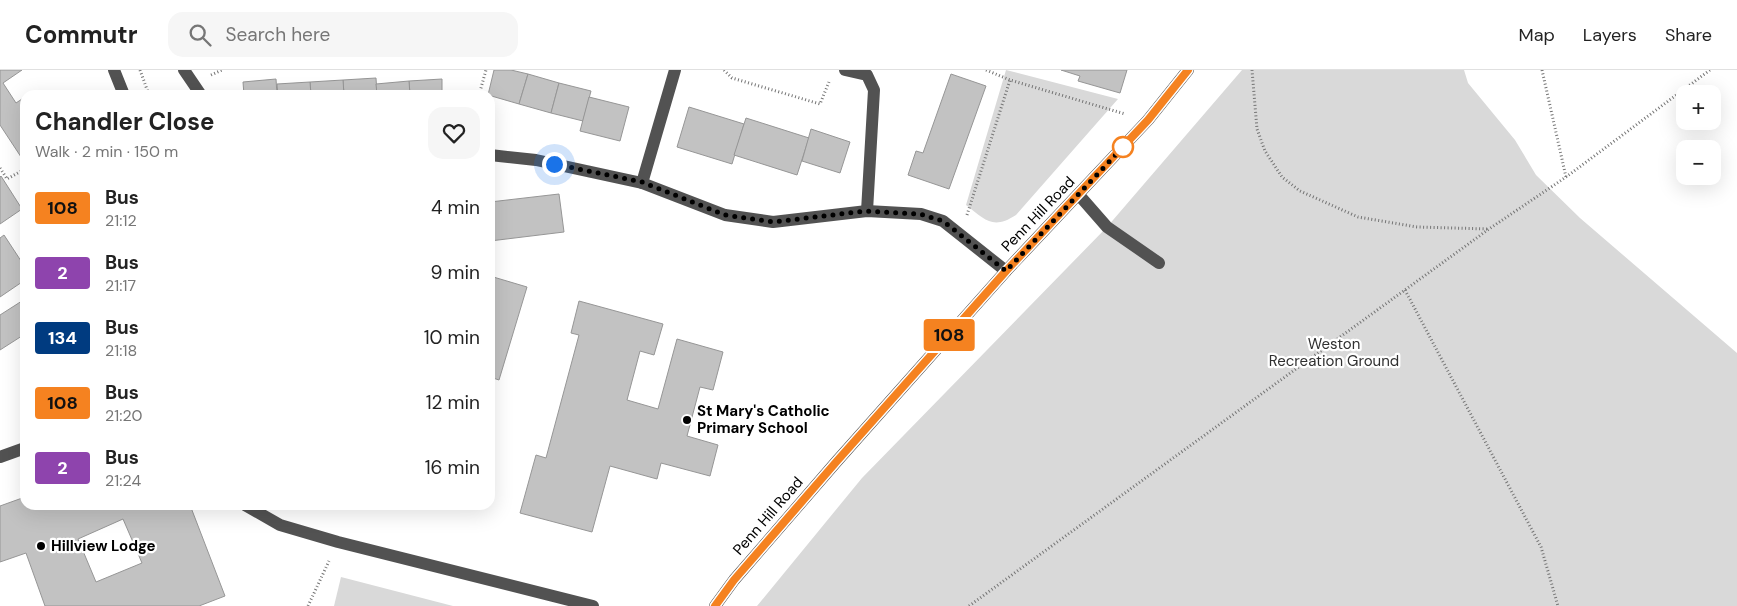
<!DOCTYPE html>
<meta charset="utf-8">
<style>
body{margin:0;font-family:"DM Sans",sans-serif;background:#f6f6f6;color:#222;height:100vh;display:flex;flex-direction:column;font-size:19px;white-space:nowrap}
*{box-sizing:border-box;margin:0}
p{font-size:16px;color:#767676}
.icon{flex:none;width:28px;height:28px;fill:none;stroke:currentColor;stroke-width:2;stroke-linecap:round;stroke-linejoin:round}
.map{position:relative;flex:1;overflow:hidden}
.panel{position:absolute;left:20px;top:20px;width:475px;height:420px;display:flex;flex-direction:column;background:#fff;border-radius:15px;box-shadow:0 5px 20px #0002}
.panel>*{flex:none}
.badge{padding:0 10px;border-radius:4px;font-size:18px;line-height:32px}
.fabs{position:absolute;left:1676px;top:15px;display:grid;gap:10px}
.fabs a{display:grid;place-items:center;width:45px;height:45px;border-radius:10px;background:#fff;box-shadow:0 5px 20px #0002;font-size:25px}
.you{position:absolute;width:25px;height:25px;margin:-12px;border:4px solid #fff;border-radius:50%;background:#1a73e8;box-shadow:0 0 0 8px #1a73e833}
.map>.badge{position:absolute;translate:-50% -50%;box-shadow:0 0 0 2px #fff}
.round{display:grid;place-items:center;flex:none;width:52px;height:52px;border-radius:15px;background:#f6f6f6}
.overview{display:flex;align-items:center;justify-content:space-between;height:85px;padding:0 15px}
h1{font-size:24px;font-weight:700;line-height:38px}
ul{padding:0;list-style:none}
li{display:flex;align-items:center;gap:15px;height:65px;padding:0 15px}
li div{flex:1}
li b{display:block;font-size:19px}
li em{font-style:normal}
li .badge{min-width:55px;font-weight:700;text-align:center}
header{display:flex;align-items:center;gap:30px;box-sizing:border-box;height:70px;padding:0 25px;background:#fff;border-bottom:1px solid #e0e0e0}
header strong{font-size:24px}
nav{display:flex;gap:28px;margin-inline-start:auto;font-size:18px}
.search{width:350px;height:45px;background:#f6f6f6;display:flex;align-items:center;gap:12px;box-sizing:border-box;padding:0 18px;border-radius:15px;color:#767676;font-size:19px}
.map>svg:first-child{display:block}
.green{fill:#d9d9d9}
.building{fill:#c2c2c2;stroke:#969696;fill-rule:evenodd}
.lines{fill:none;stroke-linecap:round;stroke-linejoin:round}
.path{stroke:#747474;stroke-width:3;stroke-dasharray:1 2.5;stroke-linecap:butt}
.minor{stroke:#525252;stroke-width:12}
.line-casing{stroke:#fff;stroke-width:11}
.line{stroke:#f58220;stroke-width:8}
.walk{stroke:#000;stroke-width:5;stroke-dasharray:0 9}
.stop-dot{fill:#fff;stroke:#f58220;stroke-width:2.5}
.poi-dot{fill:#000;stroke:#fff;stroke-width:2}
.labels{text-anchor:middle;stroke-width:4.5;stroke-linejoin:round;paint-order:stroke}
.street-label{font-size:15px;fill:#000;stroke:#fff}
.park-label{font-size:15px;fill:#303030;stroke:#fff}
.poi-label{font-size:15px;font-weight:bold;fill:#000;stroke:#fff;text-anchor:start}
</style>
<header>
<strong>Commutr</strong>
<div class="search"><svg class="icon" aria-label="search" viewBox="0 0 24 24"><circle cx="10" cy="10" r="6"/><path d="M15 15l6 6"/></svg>Search here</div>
<nav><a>Map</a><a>Layers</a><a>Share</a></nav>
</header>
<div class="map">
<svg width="1737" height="536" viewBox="0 0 1737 536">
<rect width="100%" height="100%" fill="#fff"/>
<g class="green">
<path d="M1006,0L1118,29L1016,145C993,160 985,150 966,135Z"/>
<polygon points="1242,0 1464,0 1468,13 1515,70 1536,105 1580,148 1737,283 1737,536 757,536 862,408 1107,157"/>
<polygon points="341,507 453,536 334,536"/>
</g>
<g class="building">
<polygon points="0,0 22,0 3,13 16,33 25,27 25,93 0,55"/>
<polygon points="494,0 511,0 528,4 519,34 488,25"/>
<polygon points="1061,0 1127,0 1120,23 1078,11 1080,6"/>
<polygon points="528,4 559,13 551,43 519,34"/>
<polygon points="951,4 986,16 949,119 908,105 916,81 923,83"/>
<polygon points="376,8 377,25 344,25 343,10"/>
<polygon points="276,9 277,25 244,25 243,12"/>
<polygon points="442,9 442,25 410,25 409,11"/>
<polygon points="343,10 344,25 311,25 310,12"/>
<polygon points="409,11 410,25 377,25 376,14"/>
<polygon points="310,12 311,25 278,25 277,14"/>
<polygon points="559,13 591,21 583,51 551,43"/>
<polygon points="589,27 629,37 620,71 580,61"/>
<polygon points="689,37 744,54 732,94 677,77"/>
<polygon points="746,48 809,68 797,105 734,85"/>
<polygon points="811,59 850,72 840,103 802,91"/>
<polygon points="1,106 22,139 0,154 0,107"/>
<polygon points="559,124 564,162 490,171 490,132"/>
<polygon points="4,165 25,197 25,210 0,227 0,168"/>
<polygon points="490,206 527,217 499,310 490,307"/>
<polygon points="25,229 25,264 0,280 0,245"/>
<polygon points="579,231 663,254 654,285 640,281 627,330 658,339 677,269 723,282 713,320 700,317 687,366 718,375 710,406 661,393 657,409 610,396 592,462 520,443 536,385 546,388 579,265 571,263"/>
<path d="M25,427V435H190L225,526L199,536H45L26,483L0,492V436ZM123,449L142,493L96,512L78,469Z"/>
</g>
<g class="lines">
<g class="path">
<polyline points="140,0 149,25"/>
<polyline points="724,0 732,8 820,34 829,12"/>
<polyline points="986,0 1010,10"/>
<polyline points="1252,0 1257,59 1265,81 1282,107 1300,121 1358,147 1417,157 1489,159"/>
<polyline points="1542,0 1566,107"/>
<polyline points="211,5 222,0"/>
<polyline points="479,25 486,0"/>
<polyline points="0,98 7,109 25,99"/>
<polyline points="967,145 1010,10 1125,44"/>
<polyline points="1405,220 1541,477 1558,536"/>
<polyline points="308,536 329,491"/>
<polyline points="969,536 1489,159 1566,107 1710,0"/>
</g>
<g class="minor">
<polyline points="114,0 124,25"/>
<polyline points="184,0 201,25"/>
<polyline points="845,0 867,5 874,20 867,141"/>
<polyline points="490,85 536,90 642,113 725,145 773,152 867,141 921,144 943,151 1006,201"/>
<polyline points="642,113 675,0"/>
<polyline points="1079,125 1107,157 1159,193"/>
<polyline points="0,387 25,378"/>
<polyline points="245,435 280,455 338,472 593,536"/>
<polyline points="715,536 734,510 837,391 1006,201 1148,50 1188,0"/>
</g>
</g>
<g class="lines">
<g class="line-casing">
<polyline id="line" points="715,536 734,510 837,391 1006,201 1148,50 1188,0"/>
</g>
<use href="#line" class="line"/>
<polyline class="walk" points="554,94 642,112 725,145 773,152 866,141 920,144 943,151 1006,201 1125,75 1123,77"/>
</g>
<circle class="stop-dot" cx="1123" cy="77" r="10"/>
<g class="poi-dot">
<circle cx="687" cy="350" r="5"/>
<circle cx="41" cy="476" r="5"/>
</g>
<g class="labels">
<g class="street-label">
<text transform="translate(1038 144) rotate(-46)" y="5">Penn Hill Road</text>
<text transform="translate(768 446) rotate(-49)" y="5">Penn Hill Road</text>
</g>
<g class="park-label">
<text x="1334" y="279">Weston<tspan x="1334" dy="17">Recreation Ground</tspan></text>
</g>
<g class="poi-label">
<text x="697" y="346">St Mary's Catholic<tspan x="697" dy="17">Primary School</tspan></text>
<text x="51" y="481">Hillview Lodge</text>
</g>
</g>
</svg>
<div class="fabs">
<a>+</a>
<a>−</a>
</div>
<div class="you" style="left:554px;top:94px"></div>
<b class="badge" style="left:949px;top:265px;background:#f58220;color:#111">108</b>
<section class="panel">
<div class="overview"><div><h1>Chandler Close</h1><p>Walk · 2 min · 150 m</p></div><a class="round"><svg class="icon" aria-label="heart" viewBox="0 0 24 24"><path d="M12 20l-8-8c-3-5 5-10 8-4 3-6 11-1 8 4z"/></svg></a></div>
<ul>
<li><span class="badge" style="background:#f58220;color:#111">108</span><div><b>Bus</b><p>21:12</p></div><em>4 min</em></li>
<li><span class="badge" style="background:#8e44ad;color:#fff">2</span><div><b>Bus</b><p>21:17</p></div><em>9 min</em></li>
<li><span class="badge" style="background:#003b80;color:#fff">134</span><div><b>Bus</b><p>21:18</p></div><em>10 min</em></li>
<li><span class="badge" style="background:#f58220;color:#111">108</span><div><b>Bus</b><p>21:20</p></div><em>12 min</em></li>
<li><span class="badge" style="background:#8e44ad;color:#fff">2</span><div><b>Bus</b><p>21:24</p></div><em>16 min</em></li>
</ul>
</section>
</div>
